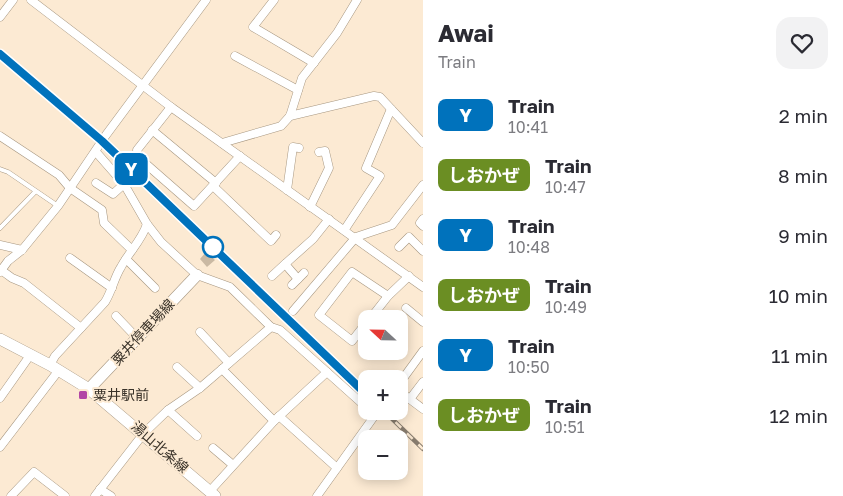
<!DOCTYPE html>
<meta charset="utf-8">
<style>
body{margin:0;font-family:"Golos Text","Noto Sans JP",sans-serif;background:#f2f2f3;color:#2b2b33;height:100vh;display:flex;flex-direction:column;font-size:19px;white-space:nowrap}
*{box-sizing:border-box;margin:0}
p{font-size:16px;color:#7c7c81}
.icon{flex:none;width:28px;height:28px;fill:none;stroke:currentColor;stroke-width:2;stroke-linecap:round;stroke-linejoin:round}
.map{position:relative;flex:1;overflow:hidden}
.drawer{display:flex;flex-direction:column;background:#fff;width:420px}
.drawer>*{flex:none}
.badge{padding:0 10px;border-radius:8px;font-size:18px;line-height:32px}
.needle{width:32px;rotate:292deg}
.controls{position:absolute;left:358px;top:310px;display:grid;gap:10px}
.controls a{display:grid;place-items:center;width:50px;height:50px;border-radius:10px;background:#fff;box-shadow:0 2px 12px #0003;font-size:25px}
.map>.badge{position:absolute;translate:-50% -50%;box-shadow:0 0 0 2px #fff}
.round{display:grid;place-items:center;flex:none;width:52px;height:52px;border-radius:15px;background:#f2f2f3}
.overview{display:flex;align-items:center;justify-content:space-between;height:85px;padding:0 15px}
h1{font-size:24px;font-weight:700;line-height:38px}
ul{padding:0;list-style:none}
li{display:flex;align-items:center;gap:15px;height:60px;padding:0 15px}
li div{flex:1}
li b{display:block;font-size:19px}
li em{font-style:normal}
li .badge{min-width:55px;font-weight:700;text-align:center}
main{display:flex;flex:1;min-height:0}
.map>svg:first-child{display:block}
.building{fill:#cab9a3}
.lines{fill:none;stroke-linecap:round;stroke-linejoin:round}
.service-casing{stroke:#a79781;stroke-width:5}
.minor-casing{stroke:#a79781;stroke-width:9}
.secondary-casing{stroke:#a79781;stroke-width:12}
.service{stroke:#fff;stroke-width:4}
.minor{stroke:#fff;stroke-width:8}
.secondary{stroke:#fff;stroke-width:11}
.rail-casing{stroke:#897d6f;stroke-width:4.5}
.rail{stroke:#fcead3;stroke-width:2.5;stroke-dasharray:8;stroke-linecap:butt}
.line-casing{stroke:#fff;stroke-width:11}
.line{stroke:#0072bc;stroke-width:8}
.stop-dot{fill:#fff;stroke:#0072bc;stroke-width:2.5}
.poi-dot{fill:#b246a5;stroke:#fcead3;stroke-width:2}
.labels{text-anchor:middle;stroke-width:4;stroke-linejoin:round;paint-order:stroke}
.street-label{font-size:14px;fill:#393229;stroke:#fcead3}
.poi-label{font-size:14px;fill:#393229;stroke:#fcead3;text-anchor:start}
</style>
<main>
<div class="map">
<svg width="423" height="496" viewBox="0 0 423 496">
<rect width="100%" height="100%" fill="#fcead3"/>
<polygon class="building" points="206,252 215,260 207,267 200,259"/>
<g class="lines">
<g class="service-casing">
<g id="service">
<polyline points="0,169 8,172 58,206"/>
<polyline points="0,228 35,192"/>
</g>
</g>
<g class="minor-casing">
<g id="minor">
<polyline points="31,0 171,107 423,287"/>
<polyline points="274,0 253,27 314,63"/>
<polyline points="0,17 13,0"/>
<polyline points="235,56 298,90"/>
<polyline points="171,107 137,150 138,157 194,206 240,156"/>
<polyline points="290,116 374,96 380,97 423,143"/>
<polyline points="152,130 216,183"/>
<polyline points="0,136 59,175 70,188 102,210 104,223 132,250"/>
<polyline points="222,143 281,126 290,116 302,78 337,33 357,0"/>
<polyline points="96,152 124,184 147,224 161,242 197,275 230,287 271,327 280,330 366,407"/>
<polyline points="96,183 113,194 124,184"/>
<polyline points="213,186 271,241 276,235"/>
<polyline points="287,190 293,147 299,148"/>
<polyline points="310,207 329,168 325,151 319,152"/>
<polyline points="423,219 420,223 423,226"/>
<polyline points="345,229 380,176 366,168 391,109"/>
<polyline points="0,245 22,250"/>
<polyline points="399,247 409,237 423,251"/>
<polyline points="70,258 112,288"/>
<polyline points="126,259 155,288"/>
<polyline points="1,270 12,278 24,283 81,328"/>
<polyline points="0,272 8,261 22,250 58,206 106,135 206,0"/>
<polyline points="272,276 285,264"/>
<polyline points="298,279 285,264 313,239 329,219"/>
<polyline points="292,285 304,273"/>
<polyline points="406,308 423,322"/>
<polyline points="293,311 356,237 392,225 423,185"/>
<polyline points="116,316 137,338"/>
<polyline points="370,319 388,296 409,276"/>
<polyline points="366,323 352,341 319,315 352,272 388,296"/>
<polyline points="200,332 229,363"/>
<path d="M50,365L55,356L105,302C112,291 114,278 121,267C129,252 142,240 147,224"/>
<polyline points="177,367 200,388"/>
<polyline points="222,369 274,421"/>
<polyline points="399,384 423,351"/>
<polyline points="399,391 423,409"/>
<polyline points="0,398 31,354"/>
<polyline points="410,399 423,382"/>
<polyline points="168,410 197,436"/>
<polyline points="279,416 337,468"/>
<polyline points="0,447 59,370"/>
<polyline points="213,448 233,465"/>
<polyline points="100,489 111,496"/>
<polyline points="210,491 274,421 327,372"/>
<polyline points="11,496 34,472 65,496"/>
<polyline points="95,496 144,433 168,410 200,388 271,327"/>
<polyline points="317,496 378,411"/>
</g>
</g>
<g class="secondary-casing">
<g id="secondary">
<polyline points="0,339 50,365 89,389 215,496"/>
<polyline points="89,389 197,275"/>
</g>
</g>
<use href="#service" class="service"/>
<use href="#minor" class="minor"/>
<use href="#secondary" class="secondary"/>
<g class="rail-casing">
<g id="rail">
<polyline points="0,54 102,141 366,394"/>
<polyline points="384,411 423,449"/>
</g>
</g>
<use href="#rail" class="rail"/>
</g>
<g class="lines">
<g class="line-casing">
<polyline id="line" points="0,54 102,141 366,394"/>
</g>
<use href="#line" class="line"/>
</g>
<circle class="stop-dot" cx="213" cy="247" r="10"/>
<rect class="poi-dot" x="78" y="390" width="10" height="10" rx="2.5"/>
<g class="labels">
<g class="street-label">
<text transform="translate(143 332) rotate(-47)" y="5">粟井停車場線</text>
<text transform="translate(160 447) rotate(41)" y="5">湯山北条線</text>
</g>
<g class="poi-label">
<text x="93" y="400">粟井駅前</text>
</g>
</g>
</svg>
<div class="controls">
<a><svg class="needle" viewBox="-14 -14 28 28"><path d="M0-13l5 13h-10z" fill="#e53935"/><path d="M0 13l5-13h-10z" fill="#7c7c81"/></svg></a>
<a>+</a>
<a>−</a>
</div>
<b class="badge" style="left:131px;top:169px;background:#0072bc;color:#fff">Y</b>
</div>
<section class="drawer">
<div class="overview"><div><h1>Awai</h1><p>Train</p></div><a class="round"><svg class="icon" aria-label="heart" viewBox="0 0 24 24"><path d="M12 20l-8-8c-3-5 5-10 8-4 3-6 11-1 8 4z"/></svg></a></div>
<ul>
<li><span class="badge" style="background:#0072bc;color:#fff">Y</span><div><b>Train</b><p>10:41</p></div><em>2 min</em></li>
<li><span class="badge" style="background:#6b8e23;color:#fff">しおかぜ</span><div><b>Train</b><p>10:47</p></div><em>8 min</em></li>
<li><span class="badge" style="background:#0072bc;color:#fff">Y</span><div><b>Train</b><p>10:48</p></div><em>9 min</em></li>
<li><span class="badge" style="background:#6b8e23;color:#fff">しおかぜ</span><div><b>Train</b><p>10:49</p></div><em>10 min</em></li>
<li><span class="badge" style="background:#0072bc;color:#fff">Y</span><div><b>Train</b><p>10:50</p></div><em>11 min</em></li>
<li><span class="badge" style="background:#6b8e23;color:#fff">しおかぜ</span><div><b>Train</b><p>10:51</p></div><em>12 min</em></li>
</ul>
</section>
</main>
